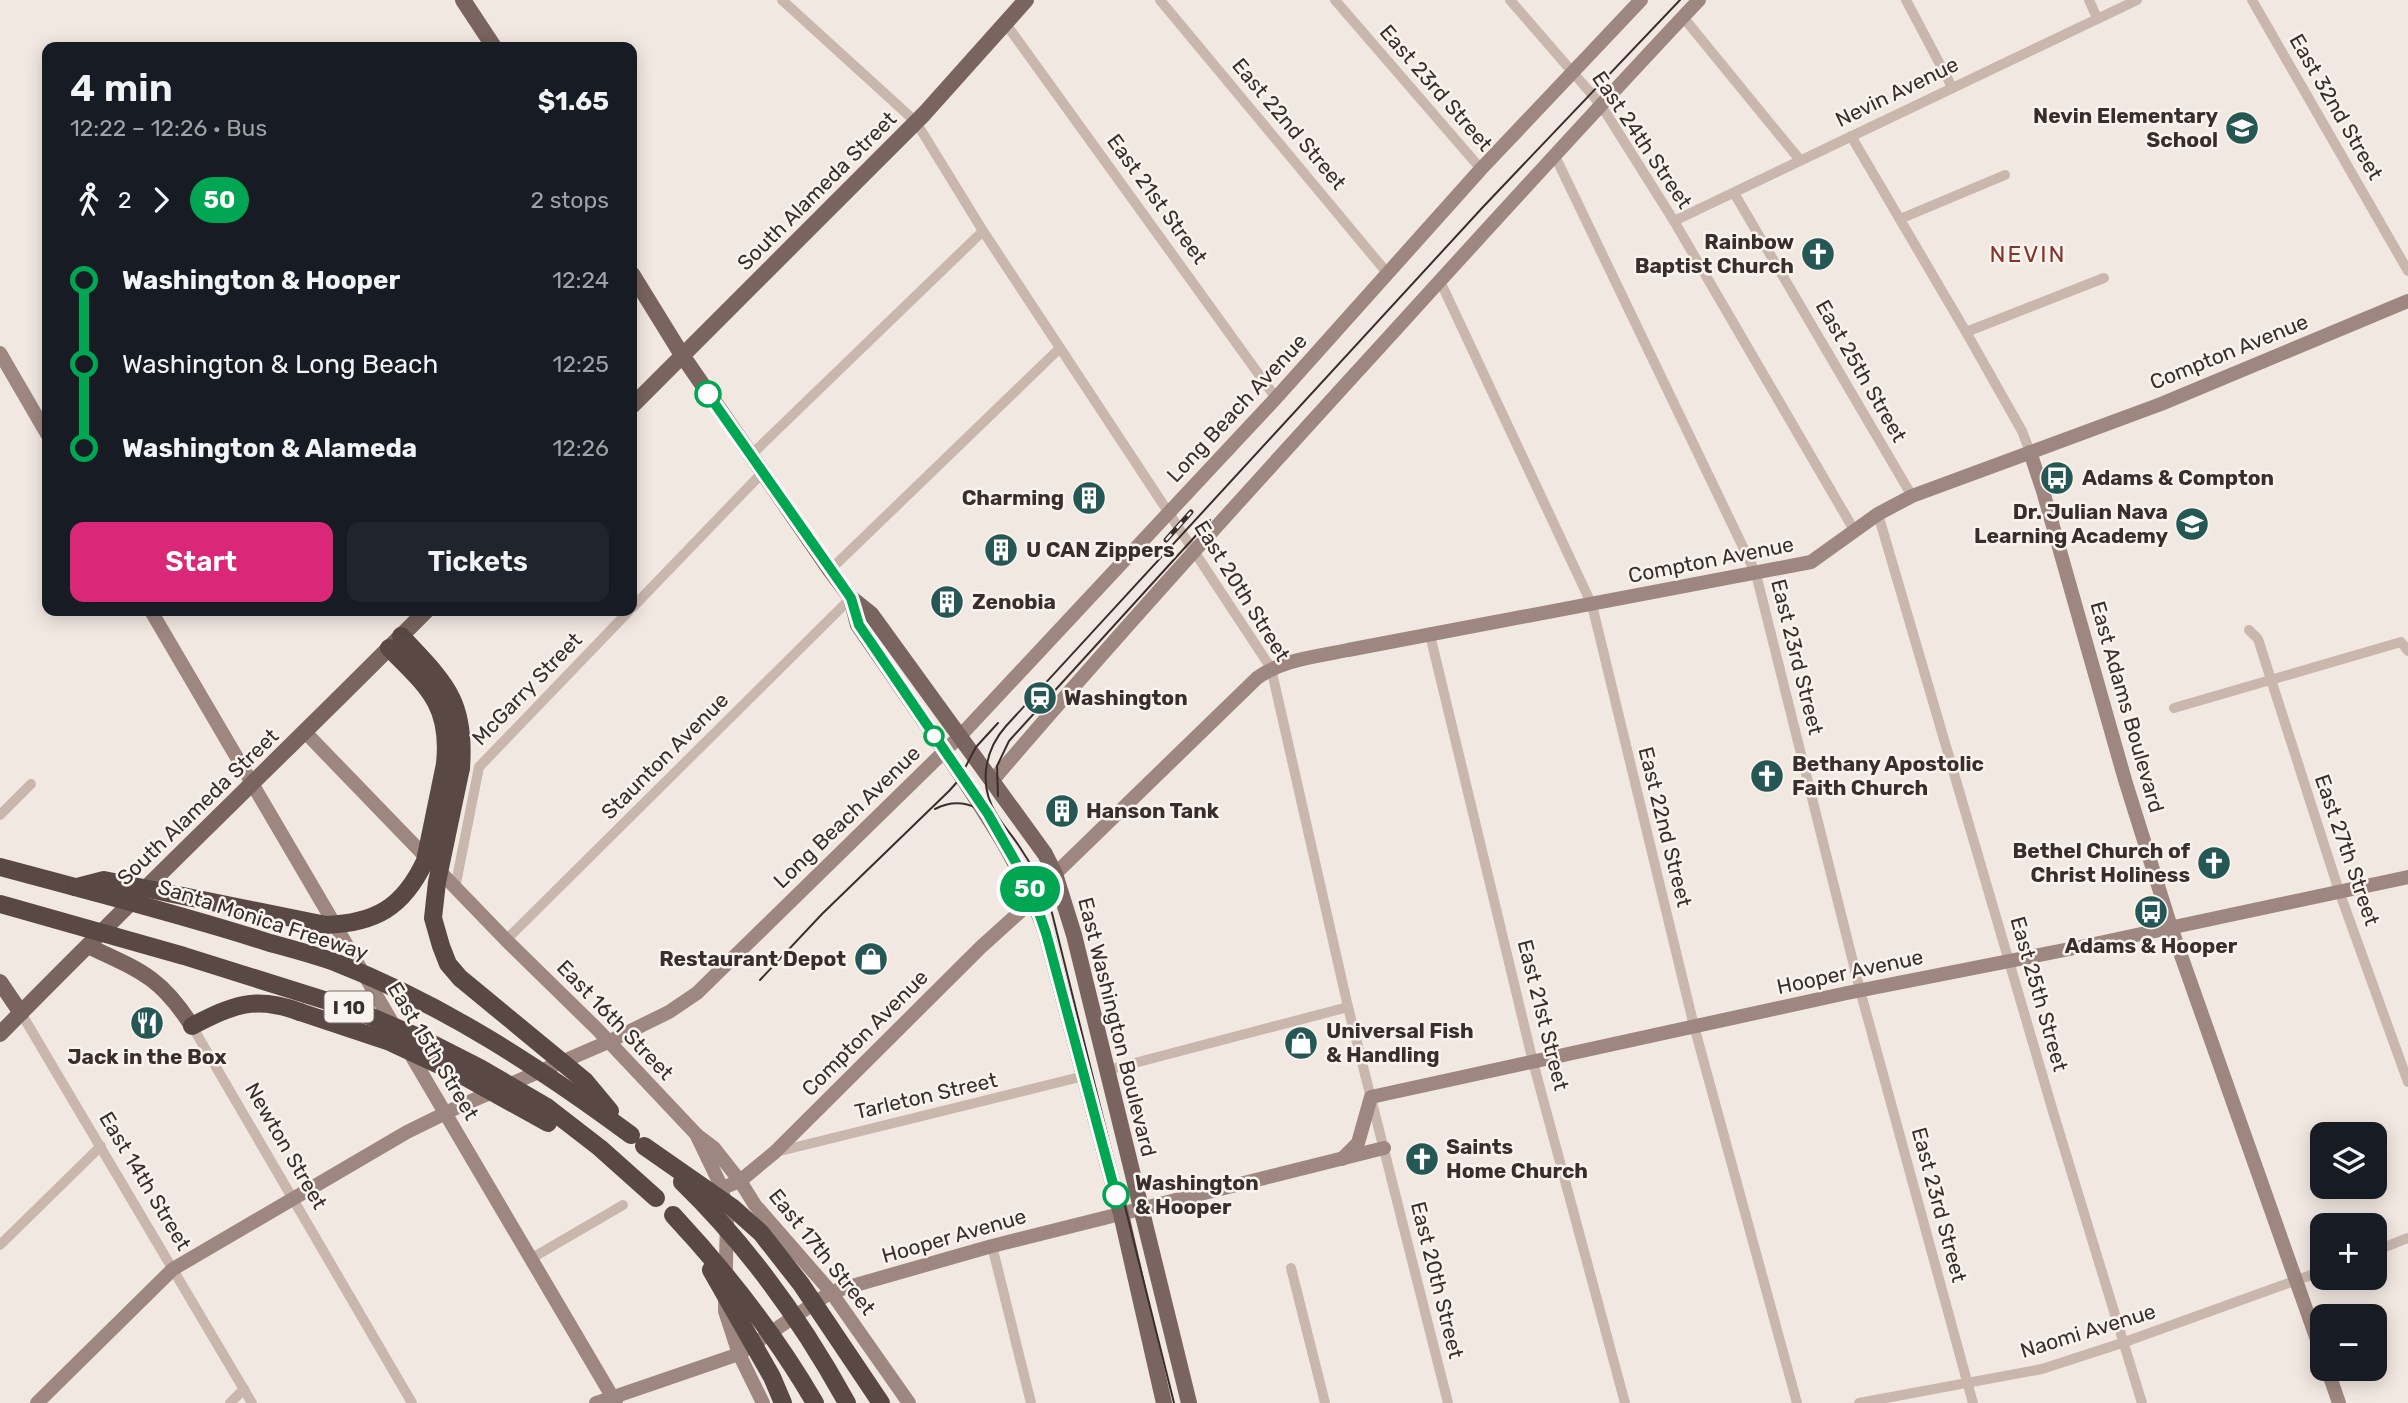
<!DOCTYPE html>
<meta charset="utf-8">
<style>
body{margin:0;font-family:Rubik,sans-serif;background:#20242c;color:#f1f3f6;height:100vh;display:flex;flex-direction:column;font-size:26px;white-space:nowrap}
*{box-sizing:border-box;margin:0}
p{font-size:23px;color:#9ea1a6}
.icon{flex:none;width:38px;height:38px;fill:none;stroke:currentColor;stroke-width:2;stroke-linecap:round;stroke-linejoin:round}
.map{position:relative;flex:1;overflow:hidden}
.details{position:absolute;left:42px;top:42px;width:595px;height:574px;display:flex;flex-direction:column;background:#171b24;border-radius:14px;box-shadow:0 4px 18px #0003}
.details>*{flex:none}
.badge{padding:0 14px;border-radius:23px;font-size:24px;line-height:46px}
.fabs{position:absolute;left:2310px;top:1122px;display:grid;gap:14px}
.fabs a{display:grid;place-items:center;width:77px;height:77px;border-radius:14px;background:#171b24;box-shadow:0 4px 18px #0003;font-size:35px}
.map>.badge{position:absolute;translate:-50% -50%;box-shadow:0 0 0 4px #fff}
.legs{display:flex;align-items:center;gap:10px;height:77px;padding:0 28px;font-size:23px}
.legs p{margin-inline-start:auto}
.head{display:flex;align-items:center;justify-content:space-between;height:119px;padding:0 28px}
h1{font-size:38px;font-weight:600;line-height:52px}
.cta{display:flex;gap:14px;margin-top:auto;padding:14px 28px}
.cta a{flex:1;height:80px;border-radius:14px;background:#db2777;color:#fff;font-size:28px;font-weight:600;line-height:80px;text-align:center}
.cta a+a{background:#20242c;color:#f1f3f6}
ul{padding:0 28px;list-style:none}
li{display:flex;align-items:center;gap:24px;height:84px;font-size:26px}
li i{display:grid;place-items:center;width:10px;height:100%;margin:0 9px;background:currentColor}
li i::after{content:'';width:18px;height:18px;margin:-9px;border:5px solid;border-radius:50%;background:#171b24}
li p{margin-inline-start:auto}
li:first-child i{background:linear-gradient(#0000 50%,currentColor 0)}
li:last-child i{background:linear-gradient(currentColor 50%,#0000 0)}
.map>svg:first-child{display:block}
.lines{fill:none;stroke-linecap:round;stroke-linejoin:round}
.street{stroke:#c9b7ae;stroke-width:10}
.secondary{stroke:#9d8780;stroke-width:14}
.primary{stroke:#79645f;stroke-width:16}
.highway{stroke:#594844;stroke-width:18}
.tram{stroke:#392e2c;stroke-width:2}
.rail-casing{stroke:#392e2c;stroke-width:5}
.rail{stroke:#f9f3ee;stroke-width:2.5;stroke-dasharray:8;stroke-linecap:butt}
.highway-bridge{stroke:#594844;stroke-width:18}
.line-1-casing{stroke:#fff;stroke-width:16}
.line-1{stroke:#00a651;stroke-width:10}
.stop-1-dot{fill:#fff;stroke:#00a651;stroke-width:3.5}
.labels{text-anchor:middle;stroke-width:5;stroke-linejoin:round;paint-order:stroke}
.shield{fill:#f9f3ee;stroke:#736966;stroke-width:2}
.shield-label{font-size:19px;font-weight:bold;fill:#392e2c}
.street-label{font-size:21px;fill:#392e2c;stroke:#f9f3ee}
.poi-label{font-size:21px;font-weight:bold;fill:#392e2c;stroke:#f9f3ee;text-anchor:start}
.stop-label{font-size:21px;font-weight:bold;fill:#392e2c;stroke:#f9f3ee;text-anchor:start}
.neighbourhood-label{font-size:23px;letter-spacing:2px;fill:#81362c;stroke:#f9f3ee}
</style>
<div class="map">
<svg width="2408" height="1403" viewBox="0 0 2408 1403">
<rect width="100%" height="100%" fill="#f2e8e2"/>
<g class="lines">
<g class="street">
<polyline points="782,0 916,122 983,231 1271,668 1348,1007 1448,1403"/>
<polyline points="1160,0 1388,274"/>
<polyline points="1335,0 1481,169"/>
<polyline points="1510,0 1595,98 1608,116 1674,221 1854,530"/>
<polyline points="1906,0 1952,87"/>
<polyline points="2089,0 2097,18"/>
<polyline points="2252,0 2408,271"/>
<polyline points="1683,17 1800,160"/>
<polyline points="1006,24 1276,398"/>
<polyline points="1851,136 1966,332 2022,431 2030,452"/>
<polyline points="1554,154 1756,574 1860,990 1973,1403"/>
<polyline points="1734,193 1912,496"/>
<polyline points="1900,219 2005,175"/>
<polyline points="1674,221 2137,0"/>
<polyline points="1440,281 1592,605 1694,1026 1797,1403"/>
<polyline points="1966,332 2104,278"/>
<polyline points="750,456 983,231"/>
<polyline points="1878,514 2054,1115 2142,1403"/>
<polyline points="830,570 1060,348"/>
<polyline points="632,608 762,473"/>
<polyline points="2249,630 2258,639 2339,891 2408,1082"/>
<polyline points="1430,635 1533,1062 1625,1403"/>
<polyline points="2174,708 2401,642 2408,651"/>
<polyline points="0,815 31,784"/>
<polyline points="455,888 479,767 629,611"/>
<polyline points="506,940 851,598"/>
<polyline points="21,1013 252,1403"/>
<polyline points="192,1026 412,1403"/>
<polyline points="1108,1070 1348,1007"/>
<polyline points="776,1152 1084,1076"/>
<polyline points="0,1245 101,1146"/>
<polyline points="992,1246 1031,1403"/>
<polyline points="2375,1251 2408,1238"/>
<polyline points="532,1258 623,1205"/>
<polyline points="1291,1268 1325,1403"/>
<polyline points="230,1403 244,1389"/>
<polyline points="1859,1403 2042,1369 2122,1343 2322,1271"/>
</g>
<g class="secondary">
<polyline points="0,353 47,434"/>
<polyline points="2030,452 2043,491 2125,780 2171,927 2322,1354"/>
<polyline points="151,611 396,1029"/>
<polyline points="305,732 506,940 597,1029 696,1134 722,1188 727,1216 725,1311 739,1354 763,1403"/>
<path d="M993,780C1111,642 1233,508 1355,374C1469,249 1583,123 1699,0"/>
<path d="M1055,874L1257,678C1283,659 1316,657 1348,650L1811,562L1878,514L1912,496L2161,404L2408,301"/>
<polyline points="408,1050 616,1403"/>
<polyline points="697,1135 714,1148 740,1181 755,1205 831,1292 909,1403"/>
<polyline points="1342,1159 1358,1143 1371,1097 1847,993 2085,946 2408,877"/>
<polyline points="722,1188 740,1181 775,1152 981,947 1022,910 1035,902"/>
<polyline points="2327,1368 2339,1403"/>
<polyline points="37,1403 173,1269 407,1132 462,1105 608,1042 669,1012 697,993 961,735 1276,398 1481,169 1641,0"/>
<polyline points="596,1403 739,1354 831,1292 992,1246 1384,1148"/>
</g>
<g class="primary">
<polyline points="463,0 494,47"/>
<polyline points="632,274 682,355 830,570 851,598 871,614 1045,854 1055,874 1074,935 1189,1403"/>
<polyline points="632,406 924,114 1026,0"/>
<path d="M851,598L858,625C892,674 926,723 959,772C994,825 1025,872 1046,933L1121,1214L1164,1403"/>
<path d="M88,946C139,970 160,976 192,1026"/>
<polyline points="0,982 21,1013"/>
<path d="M0,1034C140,891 285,753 426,611"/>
</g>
<g class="highway">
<path d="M401,636C445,683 466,700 461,768"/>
<path d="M389,648C428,687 451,705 445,764"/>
<polyline points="0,867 75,887"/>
<path d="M192,1026C233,1005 255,995 300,1012"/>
</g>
<g class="tram">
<polyline points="998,796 997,766 1009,741 1210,520"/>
<path d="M935,809C960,796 980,806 997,824"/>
<polyline points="760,980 822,914 949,791 958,781 976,747 998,723"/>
<path d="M1174,1403L1052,913C1044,890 1033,866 1019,846C1012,835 1003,826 997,815C978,786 984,751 1006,726L1483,207L1680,0"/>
</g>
<g class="rail-casing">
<polyline id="rail" points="1166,540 1191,512"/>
</g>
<use href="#rail" class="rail"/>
<g class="highway-bridge">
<polyline points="461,768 437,882 433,918 441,946 448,964 460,978 585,1081 610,1111"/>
<path d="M75,887C141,905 206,922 270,943C292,949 315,955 337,963C444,1005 539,1067 631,1135"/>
<path d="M77,887L104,880L326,925C375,923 403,908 425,861L445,764"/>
<polyline points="0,904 184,956 353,1009 423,1039 480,1068 547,1107 600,1148 656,1198"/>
<polyline points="300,1012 390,1042 465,1077 548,1123"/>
<polyline points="644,1146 733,1208 761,1233 801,1284 881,1403"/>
<path d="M682,1182C748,1246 803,1323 847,1403"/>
<path d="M673,1215C727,1273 775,1334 815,1403"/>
<polyline points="711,1270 772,1377 783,1403"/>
</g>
</g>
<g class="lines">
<g class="line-1-casing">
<polyline id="line-1" points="708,394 851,598 859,625 988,814 1030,887 1046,933 1116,1195"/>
</g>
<use href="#line-1" class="line-1"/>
</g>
<defs>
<g id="school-disc" transform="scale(1.75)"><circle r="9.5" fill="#255754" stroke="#f9f3ee"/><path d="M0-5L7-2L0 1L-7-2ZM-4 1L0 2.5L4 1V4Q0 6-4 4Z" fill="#fff"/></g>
<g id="church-disc" transform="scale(1.75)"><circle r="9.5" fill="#255754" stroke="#f9f3ee"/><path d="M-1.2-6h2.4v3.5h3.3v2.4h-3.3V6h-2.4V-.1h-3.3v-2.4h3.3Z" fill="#fff"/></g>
<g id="bus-disc" transform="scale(1.75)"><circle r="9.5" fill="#255754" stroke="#f9f3ee"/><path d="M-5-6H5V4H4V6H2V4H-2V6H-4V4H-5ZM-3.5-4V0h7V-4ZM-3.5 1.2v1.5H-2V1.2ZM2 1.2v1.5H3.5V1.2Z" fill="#fff"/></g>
<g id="building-disc" transform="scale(1.75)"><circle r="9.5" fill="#255754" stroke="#f9f3ee"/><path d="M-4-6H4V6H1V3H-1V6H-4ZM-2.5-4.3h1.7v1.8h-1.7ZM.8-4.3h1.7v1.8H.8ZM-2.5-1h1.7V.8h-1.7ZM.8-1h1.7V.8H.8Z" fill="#fff"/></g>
<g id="station-disc" transform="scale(1.75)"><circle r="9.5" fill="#255754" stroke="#f9f3ee"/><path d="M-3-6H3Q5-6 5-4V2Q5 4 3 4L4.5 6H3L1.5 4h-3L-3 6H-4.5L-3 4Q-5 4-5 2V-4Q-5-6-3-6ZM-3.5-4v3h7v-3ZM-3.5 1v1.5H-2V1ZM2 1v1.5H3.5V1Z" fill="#fff"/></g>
<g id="shop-disc" transform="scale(1.75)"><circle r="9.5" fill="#255754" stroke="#f9f3ee"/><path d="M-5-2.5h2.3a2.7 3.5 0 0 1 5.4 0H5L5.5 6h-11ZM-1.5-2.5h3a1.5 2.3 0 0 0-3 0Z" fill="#fff"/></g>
<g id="restaurant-disc" transform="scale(1.75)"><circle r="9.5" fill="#255754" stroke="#f9f3ee"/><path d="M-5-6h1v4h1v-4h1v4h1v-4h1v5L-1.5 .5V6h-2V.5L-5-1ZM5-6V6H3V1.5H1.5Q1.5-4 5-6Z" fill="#fff"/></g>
</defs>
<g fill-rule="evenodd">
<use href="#school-disc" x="2242" y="128"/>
<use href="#church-disc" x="1818" y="254"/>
<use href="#bus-disc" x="2057" y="478"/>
<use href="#building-disc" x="1089" y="498"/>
<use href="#school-disc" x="2192" y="524"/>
<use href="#building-disc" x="1001" y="550"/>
<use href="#building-disc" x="947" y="602"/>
<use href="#station-disc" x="1040" y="698"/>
<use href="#church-disc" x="1767" y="776"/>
<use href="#building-disc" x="1062" y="811"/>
<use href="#church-disc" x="2214" y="863"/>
<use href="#bus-disc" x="2151" y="912"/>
<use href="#shop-disc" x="871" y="959"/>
<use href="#restaurant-disc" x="147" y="1023"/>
<use href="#shop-disc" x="1301" y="1043"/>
<use href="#church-disc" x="1422" y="1159"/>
</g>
<g class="stop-1-dot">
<circle cx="708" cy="394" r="12"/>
<circle cx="934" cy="736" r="9"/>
<circle cx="1116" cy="1195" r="12"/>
</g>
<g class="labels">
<rect class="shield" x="324.5" y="991.5" width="49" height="31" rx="5"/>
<g class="shield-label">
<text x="349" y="1014">I 10</text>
</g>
<g class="street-label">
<text transform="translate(1436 88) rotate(49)" y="7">East 23rd Street</text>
<text transform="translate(1897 92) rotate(-26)" y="7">Nevin Avenue</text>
<text transform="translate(2336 107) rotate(60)" y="7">East 32nd Street</text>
<text transform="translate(1289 124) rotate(50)" y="7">East 22nd Street</text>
<text transform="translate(1642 140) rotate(56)" y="7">East 24th Street</text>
<text transform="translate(817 191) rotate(-45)" y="7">South Alameda Street</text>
<text transform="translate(1157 199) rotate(54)" y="7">East 21st Street</text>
<text transform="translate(2229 352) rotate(-22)" y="7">Compton Avenue</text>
<text transform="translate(1861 371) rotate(60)" y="7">East 25th Street</text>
<text transform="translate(1237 408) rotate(-47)" y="7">Long Beach Avenue</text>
<text transform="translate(1711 560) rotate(-11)" y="7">Compton Avenue</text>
<text transform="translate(1242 591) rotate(58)" y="7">East 20th Street</text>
<text transform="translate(1797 657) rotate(76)" y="7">East 23rd Street</text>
<text transform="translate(527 689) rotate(-46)" y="7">McGarry Street</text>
<text transform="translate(2127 707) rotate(74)" y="7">East Adams Boulevard</text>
<text transform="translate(665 756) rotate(-45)" y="7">Staunton Avenue</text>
<text transform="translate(198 807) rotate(-44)" y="7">South Alameda Street</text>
<text transform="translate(847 817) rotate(-44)" y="7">Long Beach Avenue</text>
<text transform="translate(1665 827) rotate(76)" y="7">East 22nd Street</text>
<text transform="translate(2347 850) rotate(71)" y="7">East 27th Street</text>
<text transform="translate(263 920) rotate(18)" y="7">Santa Monica Freeway</text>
<text transform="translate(1850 972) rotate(-12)" y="7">Hooper Avenue</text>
<text transform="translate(2039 994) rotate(74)" y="7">East 25th Street</text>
<text transform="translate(1543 1015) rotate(76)" y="7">East 21st Street</text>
<text transform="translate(615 1020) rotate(46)" y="7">East 16th Street</text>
<text transform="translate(1117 1027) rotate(76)" y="7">East Washington Boulevard</text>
<text transform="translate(865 1033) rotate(-45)" y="7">Compton Avenue</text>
<text transform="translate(433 1051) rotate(59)" y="7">East 15th Street</text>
<text transform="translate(926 1096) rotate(-13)" y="7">Tarleton Street</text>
<text transform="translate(286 1146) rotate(60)" y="7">Newton Street</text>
<text transform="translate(145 1181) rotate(59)" y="7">East 14th Street</text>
<text transform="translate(1939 1205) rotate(75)" y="7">East 23rd Street</text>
<text transform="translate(954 1236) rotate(-16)" y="7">Hooper Avenue</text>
<text transform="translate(822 1252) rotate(51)" y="7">East 17th Street</text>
<text transform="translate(1437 1280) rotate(76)" y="7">East 20th Street</text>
<text transform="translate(2088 1331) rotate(-17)" y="7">Naomi Avenue</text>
</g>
<g class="poi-label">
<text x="2218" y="123" text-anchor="end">Nevin Elementary<tspan x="2218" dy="24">School</tspan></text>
<text x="1794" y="249" text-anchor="end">Rainbow<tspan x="1794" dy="24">Baptist Church</tspan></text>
<text x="2082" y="485">Adams &amp; Compton</text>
<text x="1064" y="505" text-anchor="end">Charming</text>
<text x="2168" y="519" text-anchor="end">Dr. Julian Nava<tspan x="2168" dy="24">Learning Academy</tspan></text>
<text x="1026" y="557">U CAN Zippers</text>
<text x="972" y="609">Zenobia</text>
<text x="1064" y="705">Washington</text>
<text x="1792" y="771">Bethany Apostolic<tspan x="1792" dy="24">Faith Church</tspan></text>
<text x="1086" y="818">Hanson Tank</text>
<text x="2190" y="858" text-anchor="end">Bethel Church of<tspan x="2190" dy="24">Christ Holiness</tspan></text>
<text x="2151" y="953" text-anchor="middle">Adams &amp; Hooper</text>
<text x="846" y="966" text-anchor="end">Restaurant Depot</text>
<text x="1326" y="1038">Universal Fish<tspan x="1326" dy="24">&amp; Handling</tspan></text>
<text x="147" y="1064" text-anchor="middle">Jack in the Box</text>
<text x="1446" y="1154">Saints<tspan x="1446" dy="24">Home Church</tspan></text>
</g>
<g class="stop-label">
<text x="1135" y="1190">Washington<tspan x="1135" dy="24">&amp; Hooper</tspan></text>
</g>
<g class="neighbourhood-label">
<text x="2028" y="262">NEVIN</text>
</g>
</g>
</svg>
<div class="fabs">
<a><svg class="icon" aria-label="layers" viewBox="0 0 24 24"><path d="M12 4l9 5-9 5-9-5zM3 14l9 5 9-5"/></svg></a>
<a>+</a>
<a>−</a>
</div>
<b class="badge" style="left:1030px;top:889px;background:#00a651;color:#fff">50</b>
<section class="details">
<div class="head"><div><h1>4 min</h1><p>12:22 – 12:26 · Bus</p></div><b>$1.65</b></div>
<div class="legs"><svg class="icon" aria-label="walk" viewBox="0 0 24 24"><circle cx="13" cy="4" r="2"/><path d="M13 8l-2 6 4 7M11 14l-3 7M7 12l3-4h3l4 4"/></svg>2<svg class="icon" aria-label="forward" viewBox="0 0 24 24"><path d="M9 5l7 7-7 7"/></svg><b class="badge" style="background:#00a651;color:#fff">50</b><p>2 stops</p></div>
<ul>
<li><i style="color:#00a651"></i><b>Washington &amp; Hooper</b><p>12:24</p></li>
<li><i style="color:#00a651"></i><span>Washington &amp; Long Beach</span><p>12:25</p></li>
<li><i style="color:#00a651"></i><b>Washington &amp; Alameda</b><p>12:26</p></li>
</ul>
<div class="cta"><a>Start</a><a>Tickets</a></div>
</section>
</div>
